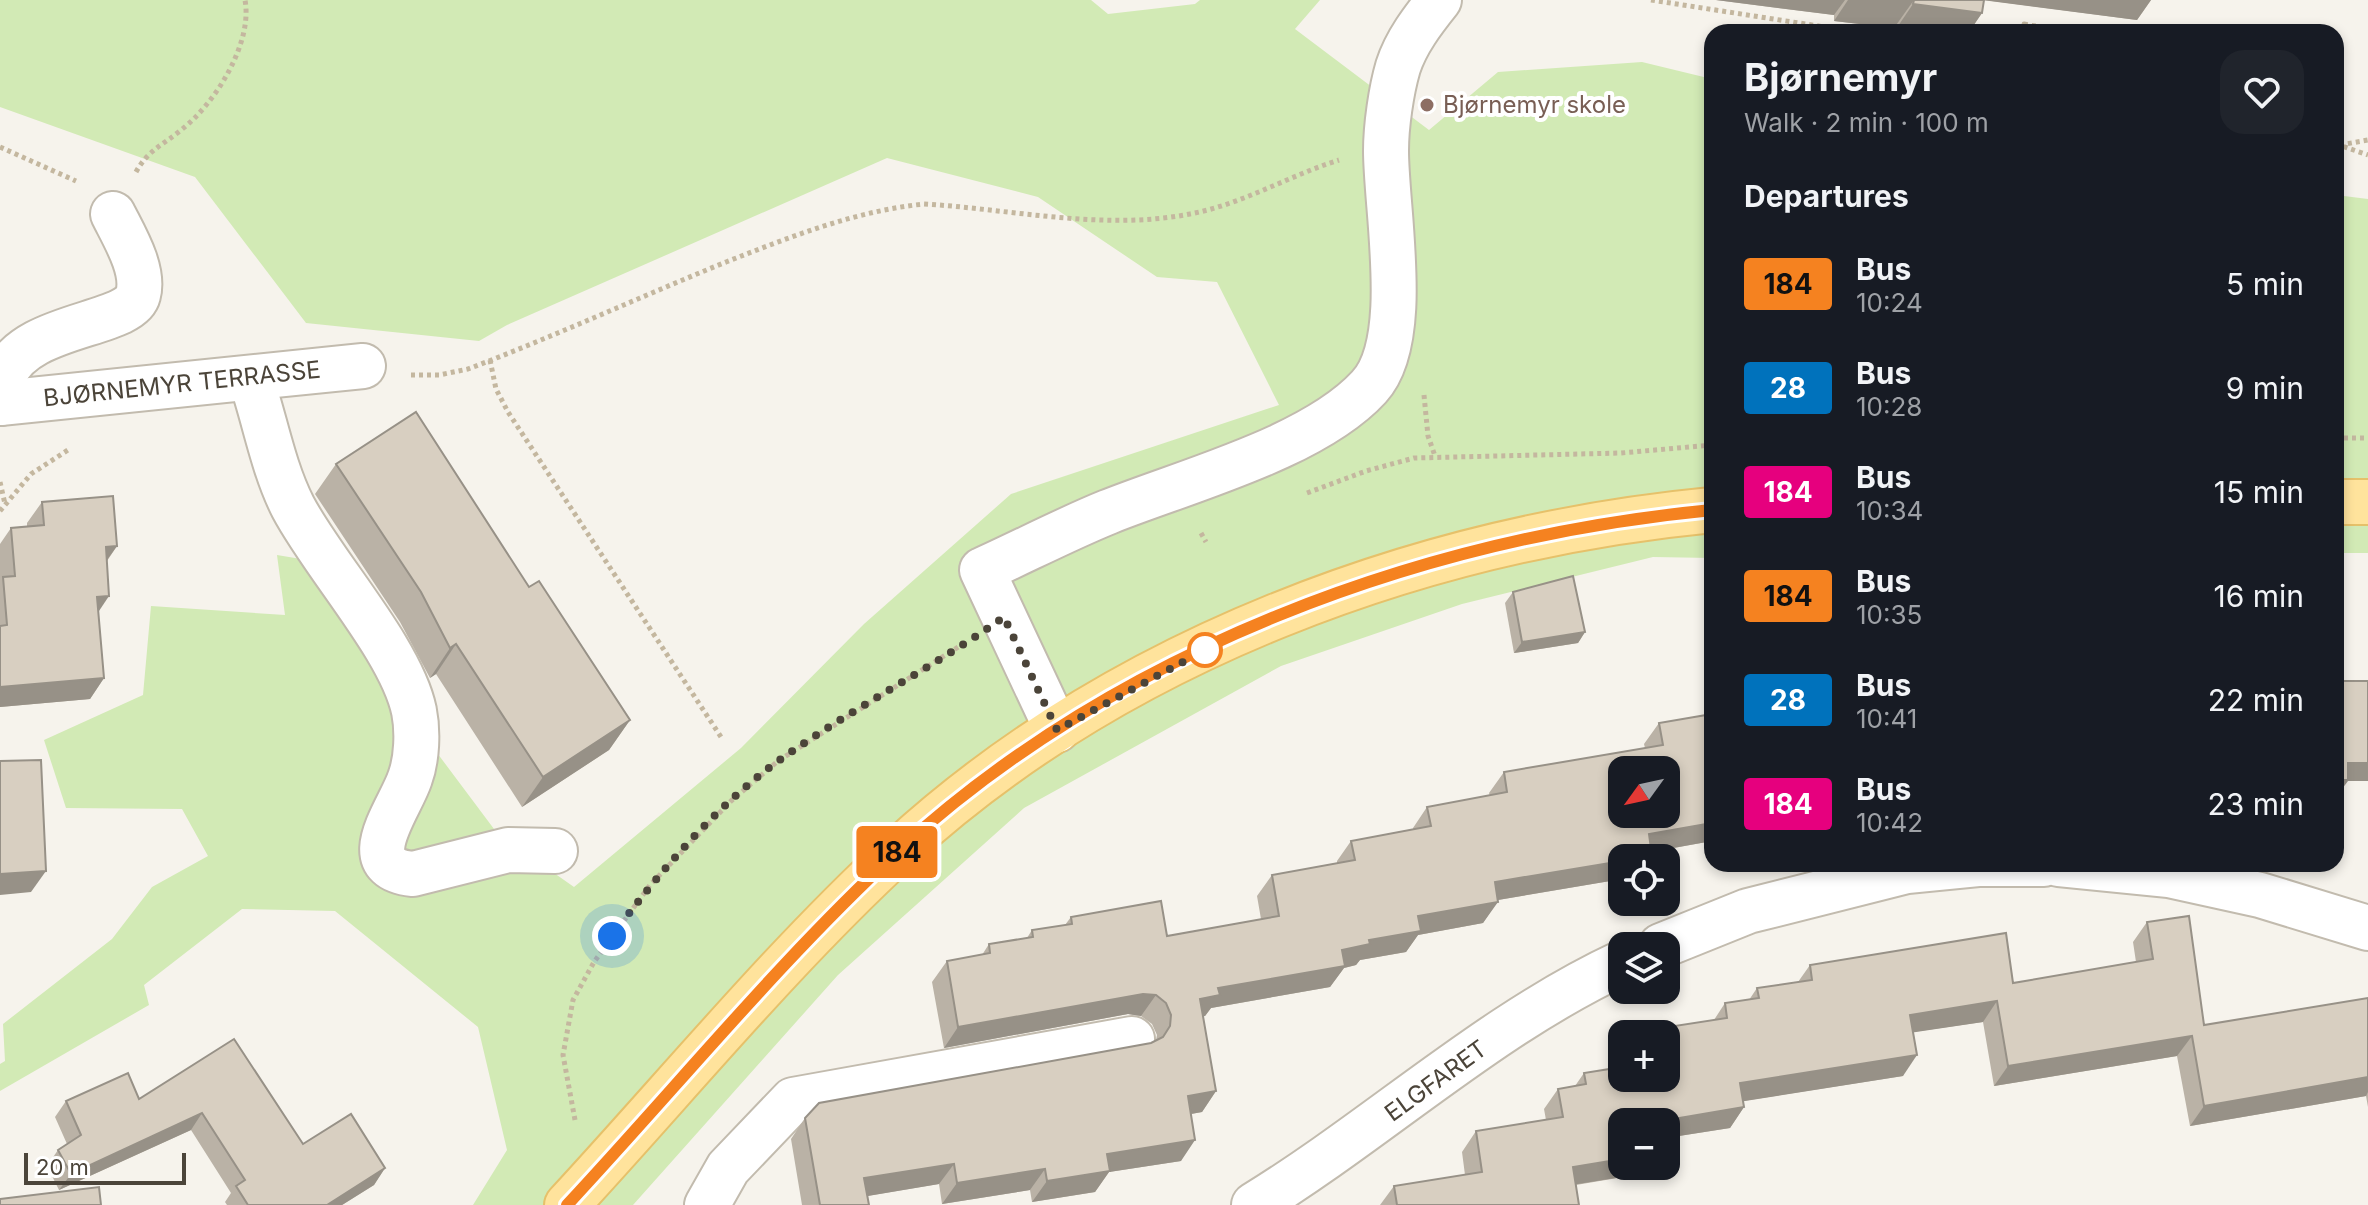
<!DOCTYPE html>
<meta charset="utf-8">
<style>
body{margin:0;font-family:Inter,sans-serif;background:#20242c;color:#f1f3f6;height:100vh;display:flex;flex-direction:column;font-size:30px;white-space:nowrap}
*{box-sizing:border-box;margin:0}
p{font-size:26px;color:#9ea1a6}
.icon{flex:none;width:44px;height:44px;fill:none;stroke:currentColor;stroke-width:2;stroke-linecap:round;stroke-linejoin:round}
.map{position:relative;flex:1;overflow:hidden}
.side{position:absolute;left:1704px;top:24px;width:640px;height:848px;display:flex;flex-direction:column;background:#171b24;border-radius:24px;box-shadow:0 4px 12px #0003}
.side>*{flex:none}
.badge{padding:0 16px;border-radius:6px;font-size:28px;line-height:52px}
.needle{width:52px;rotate:237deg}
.tools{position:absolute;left:1608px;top:756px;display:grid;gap:16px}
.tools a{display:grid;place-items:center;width:72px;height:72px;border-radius:16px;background:#171b24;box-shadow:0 4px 12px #0003;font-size:40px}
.scale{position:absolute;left:24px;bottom:20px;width:162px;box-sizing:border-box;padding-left:8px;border:4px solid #4b4439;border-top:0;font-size:22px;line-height:28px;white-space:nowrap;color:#4b4439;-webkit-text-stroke:6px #fff;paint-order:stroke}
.you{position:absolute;width:40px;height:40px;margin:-20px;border:6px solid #fff;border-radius:50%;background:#1a73e8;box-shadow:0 0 0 12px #1a73e833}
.map>.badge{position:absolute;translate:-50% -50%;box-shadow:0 0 0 4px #fff}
h2{padding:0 40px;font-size:30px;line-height:72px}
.round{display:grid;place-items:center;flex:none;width:84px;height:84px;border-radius:24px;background:#20242c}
.head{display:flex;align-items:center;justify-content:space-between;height:136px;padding:0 40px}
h1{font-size:38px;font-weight:700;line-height:60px}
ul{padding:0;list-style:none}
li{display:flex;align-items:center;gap:24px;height:104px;padding:0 40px}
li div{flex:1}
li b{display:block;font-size:30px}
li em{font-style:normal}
li .badge{min-width:88px;font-weight:700;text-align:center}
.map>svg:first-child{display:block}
.green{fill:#d2eab5}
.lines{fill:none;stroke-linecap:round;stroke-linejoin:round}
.minor-casing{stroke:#c2bbae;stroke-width:48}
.major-casing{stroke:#e6c16a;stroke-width:48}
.path{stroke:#c4b79f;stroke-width:5;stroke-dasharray:4 4;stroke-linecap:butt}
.minor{stroke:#fff;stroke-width:44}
.major{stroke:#ffe39c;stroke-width:44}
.wall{fill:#bab2a6}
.shaded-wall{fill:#979187}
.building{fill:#d8cfc1;stroke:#979187;stroke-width:2;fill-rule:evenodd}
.line-casing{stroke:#fff;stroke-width:18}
.line{stroke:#f58220;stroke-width:12}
.walk{stroke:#4b4439;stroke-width:8;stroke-dasharray:0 14.4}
.education-dot{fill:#8d6e63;stroke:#fff;stroke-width:3}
.stop-dot{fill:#fff;stroke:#f58220;stroke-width:4}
.labels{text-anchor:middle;stroke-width:8;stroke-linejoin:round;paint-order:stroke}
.education-label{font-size:24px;fill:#785e54;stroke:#fff;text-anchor:start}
.street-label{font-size:24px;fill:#4b4439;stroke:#fff}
</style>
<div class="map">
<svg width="2368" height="1205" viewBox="0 0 2368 1205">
<rect width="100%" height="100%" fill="#f6f3ec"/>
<g class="green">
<polygon points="0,0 1091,0 1108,14 1195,4 1200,0 1320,0 1295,29 1429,130 1498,72 1642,62 1712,79 1712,558 1653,557 1462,604 1281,666 1024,808 838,975 633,1205 473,1205 507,1150 478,1027 335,911 242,909 144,985 149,1005 0,1091 0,1064 5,1061 3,1024 112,939 152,887 208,856 182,809 66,808 44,740 143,695 151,606 285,615 277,555 307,560 381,678 497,833 574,887 741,748 864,624 1011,494 1279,405 1217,282 1157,277 1038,197 887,158 507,325 479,341 306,323 195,177 0,107"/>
<polygon points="2336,195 2368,199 2368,553 2336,553"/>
</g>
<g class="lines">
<g class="minor-casing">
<g id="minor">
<path d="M251,379C265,420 273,468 293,507C324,566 401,649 414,711C418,731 417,759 410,778C400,809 351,868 413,874L508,850L555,851"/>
<polyline points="0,403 363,366"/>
<path d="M0,403C1,395 0,385 3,378C23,322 130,327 138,295C145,270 124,236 113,214"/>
<path d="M1057,730L982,570C1024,551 1066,529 1108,512C1185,481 1313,448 1369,387C1412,341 1386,211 1386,151C1386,126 1391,91 1398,67C1406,42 1423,20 1439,0"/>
<polyline points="2059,864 2169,875 2260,895 2368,928"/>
<polyline points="1661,946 1748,911 1907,871 1978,864 2044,864"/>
<polyline points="707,1205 728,1168 793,1100 1132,1039"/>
<path d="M1254,1205C1378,1129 1489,1025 1622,963"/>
</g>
</g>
<g class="major-casing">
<g id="major">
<polyline points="2336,502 2368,502"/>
<path d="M567,1205C677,1086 780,960 899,850C1117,650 1420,538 1712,510"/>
</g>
</g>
<g class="path">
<polyline points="1651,0 1857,32"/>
<polyline points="2022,32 2024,24 2069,32"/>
<polyline points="2336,144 2368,155"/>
<polyline points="2340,145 2368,140"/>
<polyline points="0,147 76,181"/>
<path d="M136,172C148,150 163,145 181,130C215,104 253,43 245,0"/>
<polyline points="490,360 496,389 508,412 723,740"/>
<path d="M411,375H439L468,369C555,336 640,297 726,262C790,237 855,211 924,204C1011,209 1103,231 1190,214C1243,204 1288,176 1339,160"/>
<polyline points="1424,395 1428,436 1435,456"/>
<polyline points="2336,438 2368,438"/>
<polyline points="0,482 5,504"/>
<polyline points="1307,493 1366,471 1414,458 1621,453 1712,445"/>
<polyline points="0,511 31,474 68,450"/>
<polyline points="1201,533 1206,542"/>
<polyline points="575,1120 563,1055 573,1000 594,962 650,885 731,801 778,761 963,644"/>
</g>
<use href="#minor" class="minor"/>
<use href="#major" class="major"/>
</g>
<g class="wall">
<polygon points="1716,0 2151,0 2137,20 1984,0 1982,13 1969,32 1893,32 1894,28 1834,21 1834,15"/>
<polygon points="336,464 529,587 630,720 609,750 522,807 436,674 430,678 400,622 315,494"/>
<polygon points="42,502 117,546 107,561 98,611 104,678 90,699 0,707 0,544 11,528 27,526 27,523"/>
<polygon points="1513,592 1585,632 1578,643 1514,653 1505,603"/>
<polygon points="1659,723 1712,841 1652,852 1652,856 1651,858 1622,858 1622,879 1498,900 1483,923 1418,935 1406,952 1360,960 1356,965 1344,968 1330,987 1211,1008 1205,1016 1203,1016 1216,1091 1202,1112 1191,1114 1181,1161 1109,1172 1095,1192 1032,1202 1030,1190 942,1204 939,1184 867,1196 869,1205 802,1205 791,1139 805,1118 1151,1043 1156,1040 1157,1035 1152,1024 1141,1016 1128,1014 944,1048 932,982 947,961 982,955 989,944 1027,938 1032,930 1065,925 1071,917 1167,936 1261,919 1257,896 1272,875 1337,863 1337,861 1351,841 1413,829 1413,828 1427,807 1490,796 1489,793 1504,772 1645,748 1644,744"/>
<polygon points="2147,922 2204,1025 2368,998 2368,1107 2366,1096 2190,1126 2177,1056 1994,1086 1983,1022 1913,1032 1903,1076 1743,1101 1744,1107 1730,1128 1666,1138 1666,1122 1622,1122 1647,1173 1576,1185 1579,1205 1380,1205 1394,1186 1465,1175 1462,1152 1476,1131 1546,1120 1544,1109 1558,1089 1575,1086 1584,1073 1666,1078 1666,1034 1663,1034 1668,1027 1714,1020 1725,1003 1749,1000 1757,988 1798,982 1810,965 2013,983 2136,962 2133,942"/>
<polygon points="234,1039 303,1144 385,1168 374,1185 342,1205 227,1205 225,1202 231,1193 191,1130 59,1190 47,1166 58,1150 67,1144 55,1117 66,1101 139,1099"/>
</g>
<g class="shaded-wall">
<polygon points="1716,0 1845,0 1834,15"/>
<polygon points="1848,0 1914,0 1894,28 1834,21"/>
<polygon points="1982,0 2151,0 2137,20"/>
<polygon points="1913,4 1982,13 1969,32 1894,32"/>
<polygon points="117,546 102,567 106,547"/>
<polygon points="109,596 95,617 97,597"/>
<polygon points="1585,632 1578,643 1514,653 1522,642"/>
<polygon points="456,644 436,674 430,678 450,648"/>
<polygon points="104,678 90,699 0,707 0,687"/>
<polygon points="630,720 609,750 522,807 543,777"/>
<polygon points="2348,763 2368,763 2368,781 2348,781 2336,797 2336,780"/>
<polygon points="1712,823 1712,841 1634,855 1649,834"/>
<polygon points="1622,861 1622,879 1480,903 1495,882"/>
<polygon points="46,871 31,892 0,895 0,874"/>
<polygon points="1498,902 1483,923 1418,935 1406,952 1360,960 1356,965 1344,968 1330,987 1211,1008 1205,1016 1186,1020 1200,999 1218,988 1342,950 1369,940 1418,916"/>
<polygon points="1143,994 1156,995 1141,1016 1128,1014 944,1048 958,1027"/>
<polygon points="1997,1001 1983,1022 1896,1035 1910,1015"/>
<polygon points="2192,1036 2177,1056 1994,1086 2008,1066"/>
<polygon points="1917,1055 1903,1076 1726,1104 1740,1083"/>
<polygon points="2368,1077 2368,1092 2366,1096 2190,1126 2204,1106"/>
<polygon points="1216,1091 1202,1112 1174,1117 1188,1096"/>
<polygon points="1744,1107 1730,1128 1666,1138 1666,1122 1655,1122"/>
<polygon points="202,1113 191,1130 59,1190 71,1174"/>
<polygon points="1195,1140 1181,1161 1109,1172 1095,1192 1032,1202 1047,1181 1107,1154"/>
<polygon points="1622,1159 1622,1166 1652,1166 1647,1173 1559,1187 1573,1167"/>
<polygon points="954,1164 939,1184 850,1199 864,1178"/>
<polygon points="385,1168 374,1185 342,1205 327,1205"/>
<polygon points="1045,1169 1030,1190 942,1204 957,1183"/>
</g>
<g class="building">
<polygon points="1914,0 1984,0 1982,13 1913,4"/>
<polygon points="416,412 529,587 539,581 630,720 543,777 456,644 450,648 421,592 336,464"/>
<polygon points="113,496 117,546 106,547 109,596 97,597 104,678 0,687 0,626 7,625 3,577 15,576 11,528 44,525 42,502"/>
<polygon points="1573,576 1585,632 1522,642 1513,592"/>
<polygon points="2336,681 2368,681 2368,763 2348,763 2348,780 2336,780"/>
<path d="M1712,714V823L1649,834L1652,856L1638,858H1622V861L1495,882L1498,902L1418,916L1421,931L1369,940L1370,944L1342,950L1345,966L1218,988L1220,995L1200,999L1216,1091L1188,1096L1195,1140L1107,1154L1110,1171L1047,1181L1045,1169L957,1183L954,1164L864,1178L869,1205H820L805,1118L819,1103L1151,1043L1163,1037L1170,1026L1171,1015L1166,1003L1156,995L1143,994L958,1027L947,961L990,953L989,944L1033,937L1032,930L1072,924L1071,917L1161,901L1167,936L1279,916L1272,875L1355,860L1351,841L1431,826L1427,807L1507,792L1504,772L1663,745L1659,723ZM1622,770H1666V814H1622Z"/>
<polygon points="41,760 46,871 0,874 0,761"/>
<polygon points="2189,916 2204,1025 2368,998 2368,1077 2204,1106 2192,1036 2008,1066 1997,1001 1910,1015 1917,1055 1740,1083 1744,1107 1656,1122 1622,1122 1622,1159 1573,1167 1579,1205 1397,1205 1394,1186 1482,1172 1476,1131 1563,1117 1558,1089 1586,1084 1584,1073 1622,1067 1622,1078 1666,1078 1666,1045 1670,1044 1668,1027 1727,1018 1725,1003 1759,998 1757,988 1812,980 1810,965 2006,933 2013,983 2153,959 2147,922"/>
<polygon points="234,1039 303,1144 351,1114 385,1168 327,1205 248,1205 236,1186 245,1180 202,1113 71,1174 58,1150 81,1135 66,1101 128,1073 139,1099"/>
<polygon points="99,1187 101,1205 0,1205 0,1199"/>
</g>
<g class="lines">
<g class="line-casing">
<path id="line" d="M567,1205C677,1087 780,960 899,850C1118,650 1420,538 1712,510"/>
</g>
<use href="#line" class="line"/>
<path class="walk" d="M612,936C659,872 716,806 781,759C853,708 932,668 1004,617L1057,730L1205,650"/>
</g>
<circle class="education-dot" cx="1427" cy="105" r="8"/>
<circle class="stop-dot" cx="1205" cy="650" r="16"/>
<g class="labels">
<g class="education-label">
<text x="1443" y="113">Bjørnemyr skole</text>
</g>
<g class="street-label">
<text transform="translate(182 384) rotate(-6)" y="8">BJØRNEMYR TERRASSE</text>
<text transform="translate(1436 1081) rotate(-36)" y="8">ELGFARET</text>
</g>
</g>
</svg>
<div class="tools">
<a><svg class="needle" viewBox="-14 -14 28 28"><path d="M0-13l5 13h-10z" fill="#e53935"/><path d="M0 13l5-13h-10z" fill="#9ea1a6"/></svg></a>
<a><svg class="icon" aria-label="locate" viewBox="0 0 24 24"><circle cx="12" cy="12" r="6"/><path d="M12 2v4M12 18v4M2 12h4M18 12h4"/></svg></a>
<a><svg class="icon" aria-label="layers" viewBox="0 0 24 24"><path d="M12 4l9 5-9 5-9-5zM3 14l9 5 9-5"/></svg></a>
<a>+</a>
<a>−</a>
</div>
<div class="scale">20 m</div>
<div class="you" style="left:612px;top:936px"></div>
<b class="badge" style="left:897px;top:852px;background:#f58220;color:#111">184</b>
<section class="side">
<div class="head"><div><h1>Bjørnemyr</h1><p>Walk · 2 min · 100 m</p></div><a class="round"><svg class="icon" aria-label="heart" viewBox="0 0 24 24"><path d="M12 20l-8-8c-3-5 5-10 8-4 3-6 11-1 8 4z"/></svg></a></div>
<h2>Departures</h2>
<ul>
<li><span class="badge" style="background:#f58220;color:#111">184</span><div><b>Bus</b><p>10:24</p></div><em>5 min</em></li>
<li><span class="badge" style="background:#0072bc;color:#fff">28</span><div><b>Bus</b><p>10:28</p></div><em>9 min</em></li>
<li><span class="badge" style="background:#e6007e;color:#fff">184</span><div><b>Bus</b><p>10:34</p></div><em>15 min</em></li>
<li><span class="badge" style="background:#f58220;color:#111">184</span><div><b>Bus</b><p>10:35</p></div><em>16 min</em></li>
<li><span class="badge" style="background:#0072bc;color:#fff">28</span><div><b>Bus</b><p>10:41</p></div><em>22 min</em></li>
<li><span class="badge" style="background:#e6007e;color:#fff">184</span><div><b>Bus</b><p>10:42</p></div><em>23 min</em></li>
</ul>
</section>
</div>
